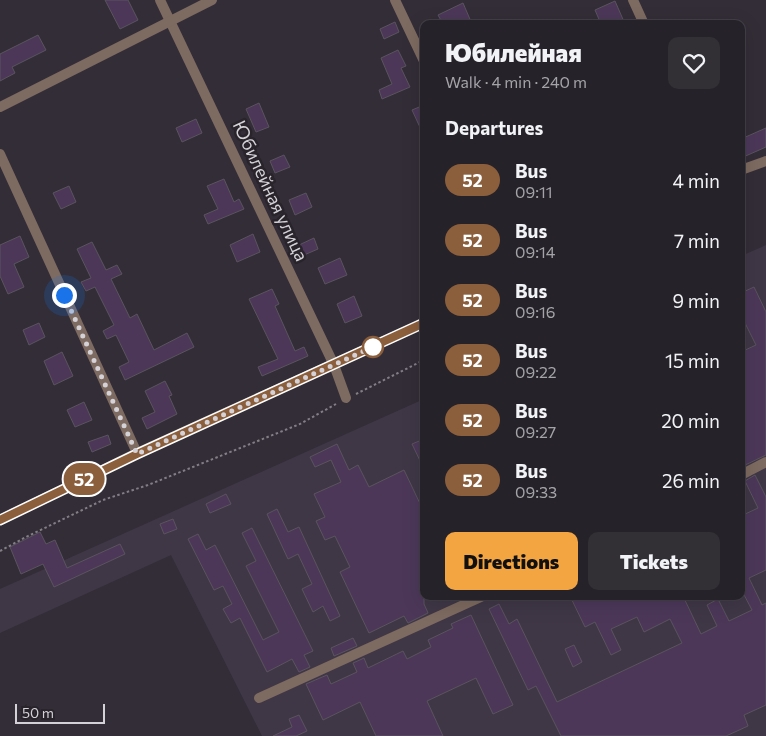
<!DOCTYPE html>
<meta charset="utf-8">
<style>
body{margin:0;font-family:Commissioner,sans-serif;background:#322f35;color:#f1f3f6;height:100vh;display:flex;flex-direction:column;font-size:19px;white-space:nowrap}
*{box-sizing:border-box;margin:0}
p{font-size:16px;color:#a4a4a8}
.icon{flex:none;width:28px;height:28px;fill:none;stroke:currentColor;stroke-width:2;stroke-linecap:round;stroke-linejoin:round}
.map{position:relative;flex:1;overflow:hidden}
.sheet{position:absolute;left:420px;top:20px;width:325px;height:580px;display:flex;flex-direction:column;background:#262229;border-radius:10px;box-shadow:0 5px 20px #0002,0 0 0 1px #423f46}
.sheet>*{flex:none}
.badge{padding:0 10px;border-radius:16px;font-size:18px;line-height:32px}
.scale{position:absolute;left:15px;bottom:12px;width:90px;box-sizing:border-box;padding-left:5px;border:2px solid #d4d1d7;border-top:0;font-size:14px;line-height:18px;white-space:nowrap;color:#d4d1d7;-webkit-text-stroke:4px #29232c;paint-order:stroke}
.you{position:absolute;width:25px;height:25px;margin:-12px;border:4px solid #fff;border-radius:50%;background:#1a73e8;box-shadow:0 0 0 8px #1a73e833}
.map>.badge{position:absolute;translate:-50% -50%;box-shadow:0 0 0 2px #fff}
h2{padding:0 25px;font-size:19px;line-height:45px}
.round{display:grid;place-items:center;flex:none;width:52px;height:52px;border-radius:10px;background:#322f35}
.summary{display:flex;align-items:center;justify-content:space-between;height:85px;padding:0 25px}
h1{font-size:24px;font-weight:800;line-height:38px}
.action{display:flex;gap:10px;margin-top:auto;padding:10px 25px}
.action a{flex:1;height:58px;border-radius:10px;background:#f2a541;color:#111;font-size:20px;font-weight:800;line-height:58px;text-align:center}
.action a+a{background:#322f35;color:#f1f3f6}
ul{padding:0;list-style:none}
li{display:flex;align-items:center;gap:15px;height:60px;padding:0 25px}
li div{flex:1}
li b{display:block;font-size:19px}
li em{font-style:normal}
li .badge{min-width:55px;font-weight:700;text-align:center}
.map>svg:first-child{display:block}
.built{fill:#3f3746}
.building{fill:#4c3759;stroke:#5a545e}
.lines{fill:none;stroke-linecap:round;stroke-linejoin:round}
.path{stroke:#837e86;stroke-width:2;stroke-dasharray:2.5 2.5;stroke-linecap:butt}
.minor{stroke:#7d6a60;stroke-width:10}
.line-casing{stroke:#fff;stroke-width:11}
.line{stroke:#8b5e3c;stroke-width:8}
.walk{stroke:#d4d1d7;stroke-width:5;stroke-dasharray:0 9}
.stop-dot{fill:#fff;stroke:#8b5e3c;stroke-width:2.5}
.labels{text-anchor:middle;stroke-width:5;stroke-linejoin:round;paint-order:stroke}
.street-label{font-size:18px;fill:#d4d1d7;stroke:#29232c}
</style>
<div class="map">
<svg width="766" height="736" viewBox="0 0 766 736">
<rect width="100%" height="100%" fill="#332d37"/>
<polygon class="built" points="766,245 766,736 262,736 171,555 0,633 0,589 424,399 424,596 741,596 741,256"/>
<g class="building">
<polygon points="105,0 128,0 138,20 120,29"/>
<polygon points="615,1 625,24 601,24 595,10"/>
<polygon points="463,3 472,24 443,24 438,15"/>
<polygon points="395,22 399,32 384,39 380,29"/>
<polygon points="38,35 46,50 12,67 15,73 0,81 0,54"/>
<polygon points="398,50 406,66 401,68 410,87 382,99 379,90 392,84 381,58"/>
<polygon points="259,103 269,127 256,132 246,109"/>
<polygon points="424,105 424,136 412,110"/>
<polygon points="196,119 202,133 182,142 176,128"/>
<polygon points="766,128 766,147 741,158 741,139"/>
<polygon points="284,155 290,167 275,173 270,161"/>
<polygon points="224,179 234,202 239,199 244,209 208,224 204,215 218,209 207,186"/>
<polygon points="69,186 76,202 61,209 53,193"/>
<polygon points="306,193 312,207 295,215 289,200"/>
<polygon points="253,234 260,252 237,262 230,245"/>
<polygon points="20,236 29,257 14,264 24,287 8,294 0,276 0,245"/>
<polygon points="314,238 318,249 304,255 299,245"/>
<polygon points="92,242 106,270 117,265 122,274 111,279 130,318 137,314 154,350 187,333 194,347 125,380 119,367 129,362 116,335 107,339 103,331 114,325 95,287 86,291 81,282 91,278 77,249"/>
<polygon points="340,258 347,275 325,284 318,268"/>
<polygon points="754,287 766,312 766,455 741,467 741,352 756,345 741,315 741,293"/>
<polygon points="272,289 279,304 275,306 295,351 304,347 308,356 262,376 258,367 278,359 249,299"/>
<polygon points="354,296 362,316 345,323 337,304"/>
<polygon points="39,323 45,337 29,345 23,330"/>
<polygon points="62,352 73,376 54,385 44,361"/>
<polygon points="165,381 172,395 169,396 177,414 147,429 142,418 155,412 145,391"/>
<polygon points="84,402 92,420 75,427 67,410"/>
<polygon points="108,435 111,444 92,452 88,442"/>
<polygon points="424,439 424,469 412,444"/>
<polygon points="337,444 349,470 358,465 369,487 404,470 424,512 424,604 428,613 408,623 404,616 369,633 340,572 350,567 335,536 325,540 316,521 325,517 314,494 341,482 331,460 315,467 310,457"/>
<polygon points="755,475 766,497 766,570 749,578 762,605 766,603 766,705 744,715 748,726 726,736 561,736 536,686 528,690 489,609 499,604 509,624 517,619 557,702 682,643 670,619 644,632 637,617 611,629 621,650 611,655 595,622 585,627 570,596 683,596 701,634 717,626 707,605 718,599 729,621 752,610 741,589 741,516 758,508 745,481"/>
<polygon points="226,494 231,504 210,513 206,504"/>
<polygon points="277,509 288,532 299,527 340,616 330,621 323,606 313,612 302,589 312,584 298,554 288,559 267,514"/>
<polygon points="173,519 177,529 164,534 160,524"/>
<polygon points="252,528 313,651 304,655 310,667 299,672 292,659 267,672 240,618 231,623 223,609 232,604 223,586 214,590 188,539 198,534 206,550 215,545 263,640 279,632 246,566 256,561 242,533"/>
<polygon points="40,532 46,544 55,540 67,568 120,544 125,554 54,587 43,564 21,574 10,547"/>
<polygon points="471,615 513,705 493,714 476,678 427,701 443,736 376,736 360,702 323,720 306,684 327,675 331,684 357,672 353,663 362,659 364,658 368,668 403,651 407,659 431,647 428,640 453,628 451,624"/>
<polygon points="353,638 357,646 334,656 331,648"/>
<polygon points="574,645 582,662 573,667 565,649"/>
<polygon points="299,715 307,731 296,736 273,736 292,727 289,719"/>
</g>
<g class="lines">
<g class="path">
<polyline points="356,394 424,360"/>
<polyline points="0,551 26,537 103,500 148,485 300,424 336,404"/>
</g>
<g class="minor">
<polyline points="160,0 334,365 346,398"/>
<polyline points="395,0 424,61"/>
<polyline points="633,0 644,24"/>
<polyline points="0,107 212,0"/>
<polyline points="0,154 137,453"/>
<polyline points="741,170 766,161"/>
<polyline points="741,475 766,462"/>
<polyline points="0,520 137,453 424,323"/>
<polyline points="259,698 483,596"/>
</g>
</g>
<g class="lines">
<g class="line-casing">
<polyline id="line" points="0,520 137,454 424,323"/>
</g>
<use href="#line" class="line"/>
<polyline class="walk" points="64,295 137,454 373,347"/>
</g>
<circle class="stop-dot" cx="373" cy="347" r="10"/>
<g class="labels">
<g class="street-label">
<text transform="translate(270 191) rotate(65)" y="6">Юбилейная улица</text>
</g>
</g>
</svg>
<div class="scale">50 m</div>
<div class="you" style="left:64px;top:295px"></div>
<b class="badge" style="left:84px;top:479px;background:#8b5e3c;color:#fff">52</b>
<section class="sheet">
<div class="summary"><div><h1>Юбилейная</h1><p>Walk · 4 min · 240 m</p></div><a class="round"><svg class="icon" aria-label="heart" viewBox="0 0 24 24"><path d="M12 20l-8-8c-3-5 5-10 8-4 3-6 11-1 8 4z"/></svg></a></div>
<h2>Departures</h2>
<ul>
<li><span class="badge" style="background:#8b5e3c;color:#fff">52</span><div><b>Bus</b><p>09:11</p></div><em>4 min</em></li>
<li><span class="badge" style="background:#8b5e3c;color:#fff">52</span><div><b>Bus</b><p>09:14</p></div><em>7 min</em></li>
<li><span class="badge" style="background:#8b5e3c;color:#fff">52</span><div><b>Bus</b><p>09:16</p></div><em>9 min</em></li>
<li><span class="badge" style="background:#8b5e3c;color:#fff">52</span><div><b>Bus</b><p>09:22</p></div><em>15 min</em></li>
<li><span class="badge" style="background:#8b5e3c;color:#fff">52</span><div><b>Bus</b><p>09:27</p></div><em>20 min</em></li>
<li><span class="badge" style="background:#8b5e3c;color:#fff">52</span><div><b>Bus</b><p>09:33</p></div><em>26 min</em></li>
</ul>
<div class="action"><a>Directions</a><a>Tickets</a></div>
</section>
</div>
